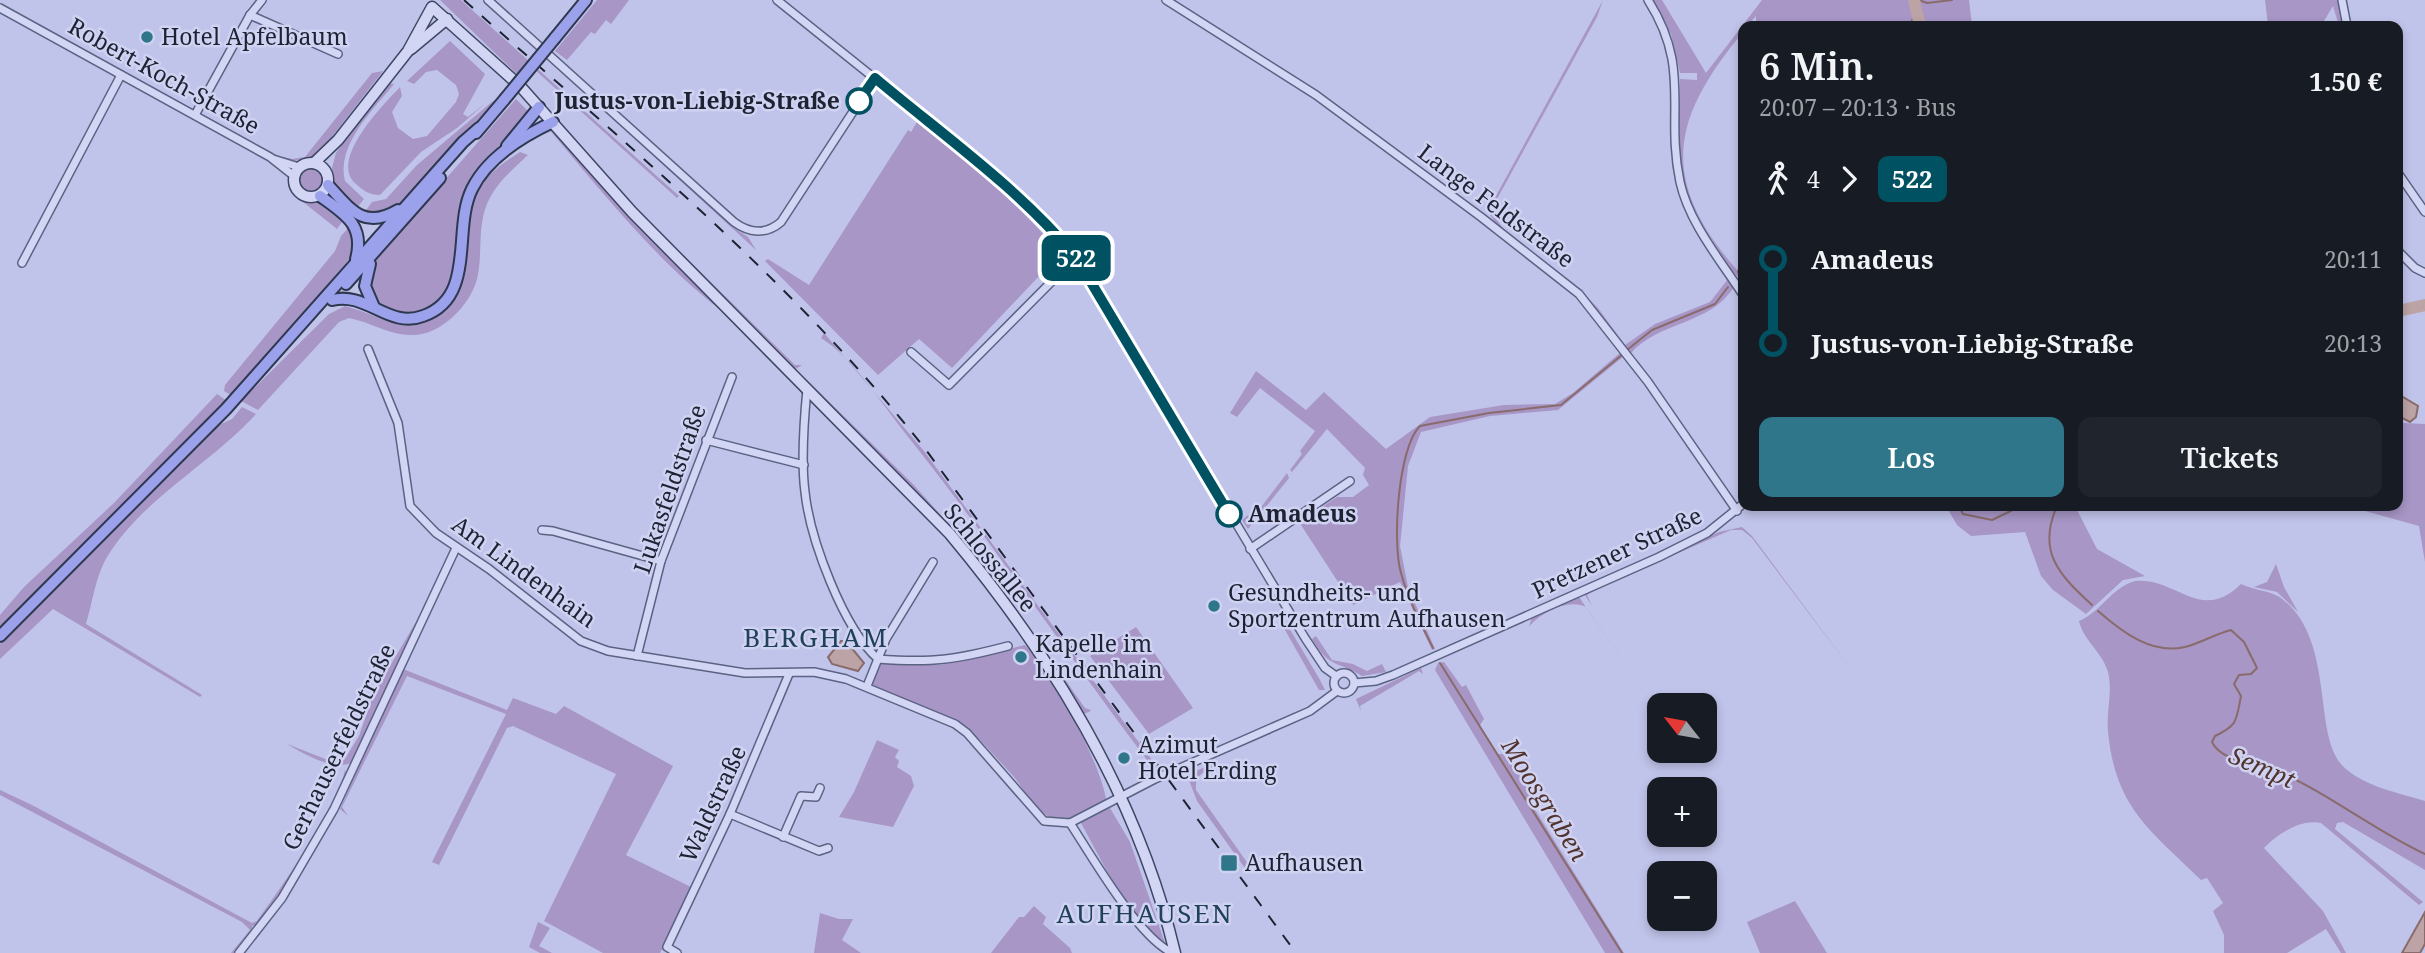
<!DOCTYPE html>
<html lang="de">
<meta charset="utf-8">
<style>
body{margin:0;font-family:"Noto Serif",serif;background:#20242c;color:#f1f3f6;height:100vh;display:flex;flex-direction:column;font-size:26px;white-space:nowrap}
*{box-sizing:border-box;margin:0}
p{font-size:23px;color:#9ea1a6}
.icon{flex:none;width:38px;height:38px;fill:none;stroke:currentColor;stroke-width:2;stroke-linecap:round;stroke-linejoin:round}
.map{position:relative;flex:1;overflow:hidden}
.drawer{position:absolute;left:1738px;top:21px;width:665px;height:490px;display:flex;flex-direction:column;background:#171b24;border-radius:14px;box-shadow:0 4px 10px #0003}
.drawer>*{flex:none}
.badge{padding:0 14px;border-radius:10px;font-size:24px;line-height:46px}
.needle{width:46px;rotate:301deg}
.buttons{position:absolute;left:1647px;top:693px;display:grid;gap:14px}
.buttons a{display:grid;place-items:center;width:70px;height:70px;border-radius:14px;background:#171b24;box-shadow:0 4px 10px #0003;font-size:35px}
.map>.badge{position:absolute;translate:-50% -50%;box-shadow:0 0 0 4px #fff}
.legs{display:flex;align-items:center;gap:10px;height:77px;padding:0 21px;font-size:23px}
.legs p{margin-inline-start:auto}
.overview{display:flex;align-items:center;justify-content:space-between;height:119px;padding:0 21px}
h1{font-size:38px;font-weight:600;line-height:52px}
.button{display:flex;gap:14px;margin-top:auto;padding:14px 21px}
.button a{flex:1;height:80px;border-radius:14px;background:#2f768b;color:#fff;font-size:28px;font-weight:600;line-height:80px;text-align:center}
.button a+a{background:#20242c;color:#f1f3f6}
ul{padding:0 21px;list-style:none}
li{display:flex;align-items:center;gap:24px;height:84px;font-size:26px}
li i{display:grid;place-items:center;width:10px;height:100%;margin:0 9px;background:currentColor}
li i::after{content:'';width:18px;height:18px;margin:-9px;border:5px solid;border-radius:50%;background:#171b24}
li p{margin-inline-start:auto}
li:first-child i{background:linear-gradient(#0000 50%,currentColor 0)}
li:last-child i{background:linear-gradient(currentColor 50%,#0000 0)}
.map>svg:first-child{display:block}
.green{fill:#a796c6}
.water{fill:#bca3a5;stroke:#896b6c;stroke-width:2}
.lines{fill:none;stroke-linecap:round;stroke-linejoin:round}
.stream{stroke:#896b6c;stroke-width:2}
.river{stroke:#bca3a5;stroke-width:12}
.minor-casing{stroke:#5a6382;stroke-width:10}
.secondary-casing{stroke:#3d4763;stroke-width:13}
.primary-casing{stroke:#2e384f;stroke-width:14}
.minor{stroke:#d3d5f5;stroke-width:7}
.secondary{stroke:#d3d5f5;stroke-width:10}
.primary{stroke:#9ba1eb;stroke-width:10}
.rail{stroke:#1d2332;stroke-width:2;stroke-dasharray:12 12;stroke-linecap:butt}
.primary-bridge-casing{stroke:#2e384f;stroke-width:14;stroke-linecap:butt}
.primary-bridge{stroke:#9ba1eb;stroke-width:10}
.line-1-casing{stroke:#fff;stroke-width:16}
.line-1{stroke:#005262;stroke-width:10}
.poi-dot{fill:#2f768b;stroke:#d0d2f2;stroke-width:2.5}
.stop-1-dot{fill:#fff;stroke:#005262;stroke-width:3.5}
.labels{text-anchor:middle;stroke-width:5;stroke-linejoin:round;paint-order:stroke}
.poi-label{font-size:23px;fill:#1d2332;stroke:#d0d2f2;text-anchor:start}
.street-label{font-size:23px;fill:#1d2332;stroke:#d0d2f2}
.stop-label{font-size:23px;font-weight:bold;fill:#1d2332;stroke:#d0d2f2;text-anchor:end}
.water-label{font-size:24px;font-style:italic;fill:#51342e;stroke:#d0d2f2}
.quarter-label{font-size:26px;letter-spacing:2px;fill:#20415b;stroke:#d0d2f2}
</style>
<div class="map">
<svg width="2425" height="953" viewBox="0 0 2425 953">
<rect width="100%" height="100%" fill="#c1c4ea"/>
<g class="green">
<polygon points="440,0 461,0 679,196 677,198 534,69 524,81"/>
<polygon points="597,0 629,0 611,24 606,20 595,34 591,32 567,60 555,51"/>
<path d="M1603,0L1597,17L1497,199L1494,215L1503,229L1574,284L1598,308L1625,345L1655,324L1710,302L1728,279L1734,287C1709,326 1660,320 1630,354L1643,367L1737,501L1643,367L1636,363L1581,293L1499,228L1490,215L1491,205Z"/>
<path d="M1652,0H1662L1706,73L1762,0H1969L1972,26H1756V16L1747,26H1743V32C1671,119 1658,179 1737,270L1743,260L1742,280C1729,271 1722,255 1713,241C1672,178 1679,151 1680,79L1697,80V73H1680L1671,34Z"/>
<polygon points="2265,0 2339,0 2344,26 2339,26 2333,6 2321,26 2268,26"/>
<path d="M450,41L485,74L463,114L468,117L487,102L457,128L421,152L380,195C369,195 364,191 356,184C328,160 384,104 400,87L402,96L392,112L398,128L413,139L427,136L456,102L459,94L456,85L437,70L426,72L414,84L407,81Z"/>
<polygon points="552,63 734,228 748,237 756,250"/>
<path d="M383,71L317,156C303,160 296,163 282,157L292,159L305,157L372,73Z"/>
<path d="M388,83L394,84C373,110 336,145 345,181L364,199L356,209L334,186L332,168L336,153Z"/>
<path d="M516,99L531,114C511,139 477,162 466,192C454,225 466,268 443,296C411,335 354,309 377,257Z"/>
<polygon points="493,101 495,102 394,209 382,215 364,213 372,202 386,199 417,165"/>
<polygon points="917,122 1001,189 1061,253 952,368 919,339 878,375 765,261 768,259 809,285 908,130 911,132"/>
<path d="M550,125L606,191L730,317C659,265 604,194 547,127Z"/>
<path d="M520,152L528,155C512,170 495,184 487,204C477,228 483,255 477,279C470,306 440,336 411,335C389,335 370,322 349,318L339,322L258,410L241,401L329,314L345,306C366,311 391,326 413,324C425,323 438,316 446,308C478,275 458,234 475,196C485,175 501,164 520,152Z"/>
<circle cx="311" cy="180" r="13"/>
<polygon points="290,180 299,197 319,200 344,219 337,229 293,194 289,187"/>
<polygon points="651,223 795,365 802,365 794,370 649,225"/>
<polygon points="350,226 355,236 351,257 232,396 224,391 225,385 335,251 341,236"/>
<path d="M824,333L924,451L1160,771L1156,772C1071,660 993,543 905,433C882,404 852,357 821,338Z"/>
<polygon points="1621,352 1624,356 1558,410 1490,416 1421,432 1408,466 1400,546 1408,587 1435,649 1432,650 1400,582 1353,605 1299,522 1337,497 1353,497 1369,485 1363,475 1365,468 1327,429 1292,472 1290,470 1302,454 1300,451 1315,431 1260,388 1237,417 1230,413 1256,371 1306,410 1324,392 1386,449 1430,417 1504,405 1555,404 1573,393"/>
<polygon points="800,373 913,484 982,561 1085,708 1091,710 1089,712 1083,714 974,556"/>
<polygon points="217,394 227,401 0,631 0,615 24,587 114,503"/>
<path d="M242,407L256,414C211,464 143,498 107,557C96,575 92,604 86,624L202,695L200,697L53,609L0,659V644L219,425L232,419Z"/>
<polygon points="2398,419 2404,423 2425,424 2425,562 2419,526 2347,506 2398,506"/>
<polygon points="1287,473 1289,478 1248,529 1242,520 1248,515 1252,519"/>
<polygon points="1946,506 2075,506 2097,549 2145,576 2123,580 2086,614 2053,590 2041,576 2025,532 1971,536 1957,525"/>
<polygon points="1742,527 1752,536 1851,669 1752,538 1742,530 1731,530 1593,590 1587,595 1592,606 1585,595 1586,592 1719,532"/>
<polygon points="2276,564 2284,587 2298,612 2277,592 2254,587 2267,582"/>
<path d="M2135,581C2177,577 2200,624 2241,584C2253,590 2272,591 2281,598C2338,641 2310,740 2346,769C2367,787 2399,793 2425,801V870L2343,822L2337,823L2335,829L2423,902L2419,905L2321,823C2300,819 2276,835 2264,848L2323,911L2346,953H2341L2326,929L2287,953H2224V935L2213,911L2223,903L2207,878L2201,880C2150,830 2115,808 2108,731C2106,711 2113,692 2108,672C2103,653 2083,640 2079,621C2101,612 2111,588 2135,581Z"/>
<path d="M1579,597L1659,714L1586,607C1568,598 1540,613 1529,627L1532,617Z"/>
<path d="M422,612L353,762C334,772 304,754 287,744L328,760L346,757L359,736L374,693Z"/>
<polygon points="1285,621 1320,680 1325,690 1319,690 1281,623"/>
<polygon points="1136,627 1193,708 1149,734 1090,656"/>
<path d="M1316,636L1332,660L1353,664L1367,671L1382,664L1386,672L1362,676C1336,660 1330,669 1312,639Z"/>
<path d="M1025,645C1053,675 1099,759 1106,799L1103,802L1070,819L1049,817L1036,808L1015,778L981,741L958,721L872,685L880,663L942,665Z"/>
<polygon points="1444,662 1462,687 1466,685 1484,719 1480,725 1498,754 1506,754 1520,776 1538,792 1529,800 1624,953 1605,953 1435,670 1438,663"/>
<polygon points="1421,668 1423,674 1419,671 1360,706 1361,711 1356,699"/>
<polygon points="403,669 507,710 513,698 556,714 564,706 673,766 626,855 693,888 660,953 603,953 544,921 616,774 513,726 507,728 439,865 432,862 506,714 407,676 342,807 348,816 340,809"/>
<polygon points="877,740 899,750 895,757 899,761 897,767 911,776 914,786 893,827 839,817 854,792"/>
<path d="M1214,763L1216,766C1203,772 1195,775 1196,790L1251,868L1247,871L1197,801L1187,775Z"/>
<path d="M345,769L346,775C321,828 293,879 258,925L252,926L254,931L235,953H231L250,930L242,922L0,795V790L32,805L252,923L257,921C280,889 340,806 345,769Z"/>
<path d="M1110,808L1130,842L1166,946C1126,914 1104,865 1080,821Z"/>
<polygon points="1795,901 1827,953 1760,953 1747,922"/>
<polygon points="1034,906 1046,917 1043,924 1070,948 1072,953 991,953 1019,917 1024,917"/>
<polygon points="820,913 839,919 853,919 842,940 861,953 814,953"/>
<polygon points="538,922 550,928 539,946 552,953 540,953 529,947"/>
</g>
<g class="water">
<polygon points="2398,394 2418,406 2416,417 2410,422 2398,416"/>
<polygon points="841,641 846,641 864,663 858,671 832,664 828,657"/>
<polygon points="2425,912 2425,944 2420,953 2402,953"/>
</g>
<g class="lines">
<g class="stream">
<polyline points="1919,0 1927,3 1952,0"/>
<polyline points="1908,26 1916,15"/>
<polyline points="1738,272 1743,265"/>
<polyline points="1627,350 1652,330 1715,304 1728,287"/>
<polyline points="1959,506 1963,514 1992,520 2021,506"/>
<path d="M2057,506C2037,551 2058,574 2092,605"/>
<path d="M2098,611C2122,632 2152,655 2185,647C2201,643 2215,634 2231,630L2244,642L2257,668L2251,674L2239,675L2234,684L2241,696C2236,721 2238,725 2215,736L2212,742C2222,763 2259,763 2279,772C2330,794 2375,831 2425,854"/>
<path d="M1433,648C1421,624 1408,599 1401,573C1392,543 1398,447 1420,426L1489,413L1561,405L1623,354"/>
<polyline points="1440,663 1622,953"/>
</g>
<g class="river">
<polyline points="1914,0 1920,26"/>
<polyline points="2398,311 2425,305"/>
</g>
<g class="minor-casing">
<g id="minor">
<path d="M488,0L734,222C749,233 766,235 781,222L875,78"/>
<polyline points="777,0 1005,183 1076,257 1305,638 1325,668 1336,676"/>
<polyline points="1166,0 1316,95 1481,217 1579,294 1648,382 1737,511"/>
<path d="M1648,0C1692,69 1665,111 1680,182C1689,223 1721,261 1743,295"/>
<polyline points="2342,0 2347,26"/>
<polyline points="0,8 270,157 294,176"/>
<polyline points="250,15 338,54"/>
<polyline points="195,115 250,15 262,0"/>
<polyline points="273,159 299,167"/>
<polyline points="2398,173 2425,212"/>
<polyline points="2398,251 2415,268 2425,273"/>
<polyline points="22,263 121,75"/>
<polyline points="368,349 398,423 410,506 436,533 489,569 581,641 608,651 745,673 814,672 846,679 955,724 967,733 1044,821 1070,823 1155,779 1310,711 1337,691"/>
<polyline points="911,352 949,385 1076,257"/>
<path d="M807,389C804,420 801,462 805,492C810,539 843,628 878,659C932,663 955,660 1008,646"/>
<polyline points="706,440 804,465"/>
<polyline points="542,530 553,531 661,561"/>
<polyline points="1250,549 1350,481"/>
<polyline points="637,656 661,561 732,377"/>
<circle cx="1344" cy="683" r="10"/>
<polyline points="1354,683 1376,681 1393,675 1659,557 1707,533 1743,504"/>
<polyline points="867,686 886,639 933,562"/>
<polyline points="730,814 819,851 828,848"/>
<path d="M1070,823C1091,855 1139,939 1173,953"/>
<polyline points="783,837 801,796 816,797 820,788"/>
<polyline points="239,953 282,898 334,809 456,548"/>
<polyline points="677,953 667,947 730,814 789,674"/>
</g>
</g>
<g class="secondary-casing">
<g id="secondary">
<polyline points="411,49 447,19"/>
<circle cx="311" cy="180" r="17"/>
<path d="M314,163L338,140L408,51L432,7L520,86L632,212L950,534C1052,656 1138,797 1175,953"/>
</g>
</g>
<g class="primary-casing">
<g id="primary">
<polyline points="555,38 586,0"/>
<polyline points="476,133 504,100"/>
<polyline points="507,146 539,107"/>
<path d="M328,185C351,210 364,230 398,210"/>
<path d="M320,196C345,214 365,225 356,259"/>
<polyline points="370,264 365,286 374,307"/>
<polyline points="346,284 440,178"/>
<path d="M332,300C366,291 389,329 423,316C477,297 452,229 472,189C487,158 523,136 553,122"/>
<polyline points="0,636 226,409 463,142 479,128"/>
</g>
</g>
<use href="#minor" class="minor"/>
<use href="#secondary" class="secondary"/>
<use href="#primary" class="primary"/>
<path class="rail" d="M464,0C624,143 793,280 926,450L1296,953"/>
<g class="primary-bridge-casing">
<polyline id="primary-bridge" points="504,100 555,38"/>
</g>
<use href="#primary-bridge" class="primary-bridge"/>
</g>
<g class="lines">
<g class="line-1-casing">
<path id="line-1" d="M859,101L875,78C944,136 1017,187 1076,257L1229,514"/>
</g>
<use href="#line-1" class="line-1"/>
</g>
<g class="poi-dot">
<circle cx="147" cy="37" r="7"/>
<circle cx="1214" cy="606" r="7"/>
<circle cx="1021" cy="657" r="7"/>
<circle cx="1124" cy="758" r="7"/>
<rect x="1220" y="854" width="18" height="18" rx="3.5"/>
</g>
<g class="stop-1-dot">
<circle cx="859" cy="101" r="12"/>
<circle cx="1229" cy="514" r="12"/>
</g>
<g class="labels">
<g class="poi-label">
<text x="161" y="45">Hotel Apfelbaum</text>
<text x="1228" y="601">Gesundheits- und<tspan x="1228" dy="26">Sportzentrum Aufhausen</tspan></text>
<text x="1035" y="652">Kapelle im<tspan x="1035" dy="26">Lindenhain</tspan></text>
<text x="1138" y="753">Azimut<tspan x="1138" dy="26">Hotel Erding</tspan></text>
<text x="1245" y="871">Aufhausen</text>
</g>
<g class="street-label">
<text transform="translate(164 76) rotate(29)" y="8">Robert-Koch-Straße</text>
<text transform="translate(1496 206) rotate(37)" y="8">Lange Feldstraße</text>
<text transform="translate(670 489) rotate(-71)" y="8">Lukasfeldstraße</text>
<text transform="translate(1617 553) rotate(-25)" y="8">Pretzener Straße</text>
<text transform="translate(990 558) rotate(51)" y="8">Schlossallee</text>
<text transform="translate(524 572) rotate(36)" y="8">Am Lindenhain</text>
<text transform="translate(339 747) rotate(-64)" y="8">Gerhauserfeldstraße</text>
<text transform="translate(713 804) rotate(-65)" y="8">Waldstraße</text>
</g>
<g class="stop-label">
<text x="840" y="109">Justus-von-Liebig-Straße</text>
<text x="1248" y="522" text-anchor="start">Amadeus</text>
</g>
<g class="water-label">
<text transform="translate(2262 768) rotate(23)" y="8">Sempt</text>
<text transform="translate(1544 800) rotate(58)" y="8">Moosgraben</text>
</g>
<g class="quarter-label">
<text x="816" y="647">BERGHAM</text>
<text x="1145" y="923">AUFHAUSEN</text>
</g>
</g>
</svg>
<div class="buttons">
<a><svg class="needle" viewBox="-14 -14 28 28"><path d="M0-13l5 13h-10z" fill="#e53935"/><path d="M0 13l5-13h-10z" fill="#9ea1a6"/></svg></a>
<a>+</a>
<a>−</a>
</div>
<b class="badge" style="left:1076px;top:258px;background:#005262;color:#fff">522</b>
<section class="drawer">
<div class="overview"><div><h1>6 Min.</h1><p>20:07 – 20:13 · Bus</p></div><b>1.50 €</b></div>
<div class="legs"><svg class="icon" aria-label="walk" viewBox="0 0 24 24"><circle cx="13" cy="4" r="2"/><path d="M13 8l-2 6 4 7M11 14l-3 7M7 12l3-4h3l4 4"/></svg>4<svg class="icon" aria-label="forward" viewBox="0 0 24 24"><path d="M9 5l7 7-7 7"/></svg><b class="badge" style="background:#005262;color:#fff">522</b></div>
<ul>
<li><i style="color:#005262"></i><b>Amadeus</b><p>20:11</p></li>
<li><i style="color:#005262"></i><b>Justus-von-Liebig-Straße</b><p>20:13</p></li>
</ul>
<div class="button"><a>Los</a><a>Tickets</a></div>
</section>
</div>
